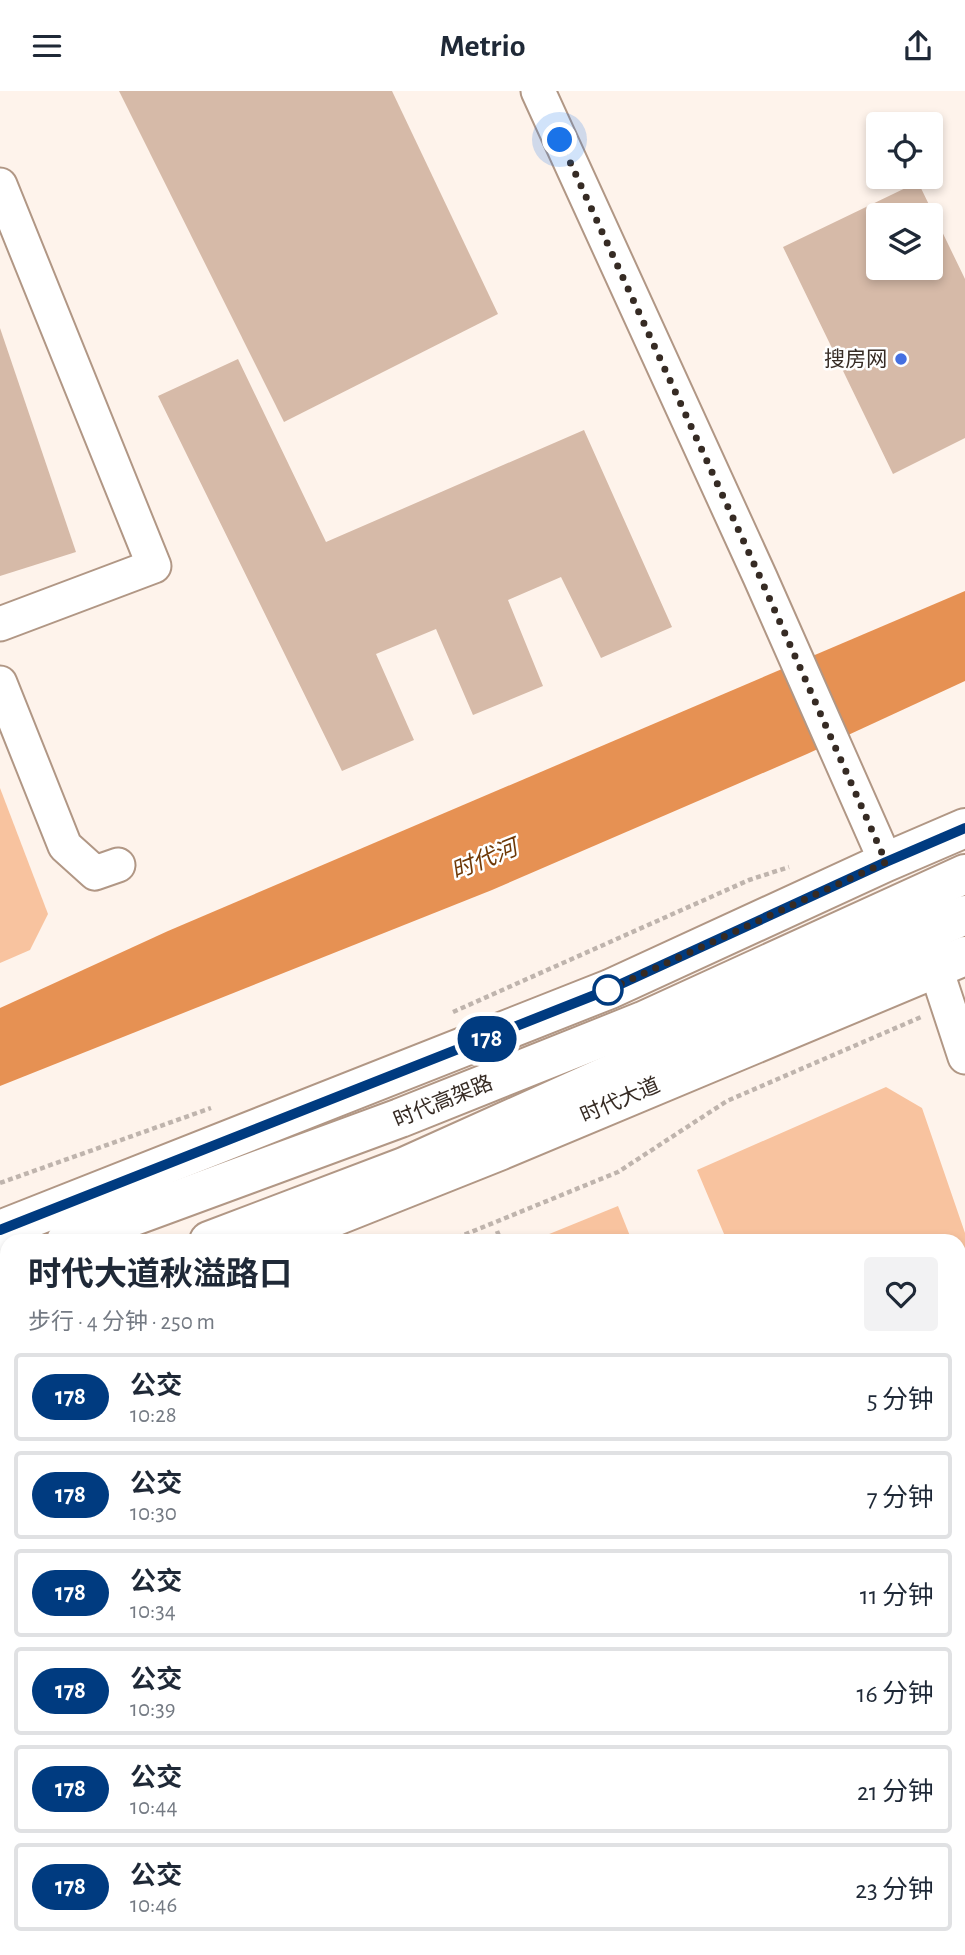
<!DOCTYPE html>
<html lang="zh">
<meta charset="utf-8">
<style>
body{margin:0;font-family:"Alegreya Sans","Noto Sans SC",sans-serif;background:#f2f2f3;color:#1f2937;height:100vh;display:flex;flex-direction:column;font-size:26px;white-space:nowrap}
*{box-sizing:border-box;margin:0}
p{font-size:23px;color:#747a83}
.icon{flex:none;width:38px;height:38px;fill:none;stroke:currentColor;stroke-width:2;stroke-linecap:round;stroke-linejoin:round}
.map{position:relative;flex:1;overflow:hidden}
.side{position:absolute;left:0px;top:1143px;width:966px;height:723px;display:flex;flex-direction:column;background:#fff;border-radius:21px 21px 0 0;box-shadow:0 4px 10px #0003}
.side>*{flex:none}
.badge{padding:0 14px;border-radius:23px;font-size:24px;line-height:46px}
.controls{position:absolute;left:866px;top:21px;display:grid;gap:14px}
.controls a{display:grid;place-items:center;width:77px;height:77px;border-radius:7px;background:#fff;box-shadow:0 4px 10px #0003;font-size:35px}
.you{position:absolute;width:35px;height:35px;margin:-18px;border:5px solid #fff;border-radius:50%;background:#1a73e8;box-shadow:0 0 0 10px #1a73e833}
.map>.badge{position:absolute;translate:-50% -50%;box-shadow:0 0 0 4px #fff}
.round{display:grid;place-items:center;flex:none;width:74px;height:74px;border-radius:7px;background:#f2f2f3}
.overview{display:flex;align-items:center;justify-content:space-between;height:119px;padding:0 28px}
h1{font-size:33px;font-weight:700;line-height:52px}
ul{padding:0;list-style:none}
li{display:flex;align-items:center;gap:21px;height:88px;margin:0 14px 10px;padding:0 14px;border:4px solid #e0e1e3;border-radius:7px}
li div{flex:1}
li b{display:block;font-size:26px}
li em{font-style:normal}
li .badge{min-width:77px;font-weight:700;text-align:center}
header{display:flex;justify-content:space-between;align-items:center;height:91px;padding:0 28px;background:#fff;font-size:32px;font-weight:700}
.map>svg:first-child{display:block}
.green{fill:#f8c39f}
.water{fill:#e69153}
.building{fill:#d6baa8;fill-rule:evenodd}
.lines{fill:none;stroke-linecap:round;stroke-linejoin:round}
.minor-casing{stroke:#b19785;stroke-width:37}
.major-casing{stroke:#b19785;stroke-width:42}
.highway-casing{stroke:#b19785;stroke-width:42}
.path{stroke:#bfb4ad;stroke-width:4.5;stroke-dasharray:5 3.5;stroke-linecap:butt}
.minor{stroke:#fff;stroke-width:33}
.major{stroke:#fff;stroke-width:38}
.highway{stroke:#fff;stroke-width:38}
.line-casing{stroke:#fff;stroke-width:16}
.line{stroke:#003b80;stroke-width:10}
.walk{stroke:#362b24;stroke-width:7;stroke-dasharray:0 12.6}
.poi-dot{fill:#446fe1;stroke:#fff;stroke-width:2.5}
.stop-dot{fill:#fff;stroke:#003b80;stroke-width:3.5}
.labels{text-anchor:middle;stroke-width:5;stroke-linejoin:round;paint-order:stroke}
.poi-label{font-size:21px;fill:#362b24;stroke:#fff;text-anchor:end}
.street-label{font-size:21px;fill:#362b24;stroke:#fff}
.water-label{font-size:23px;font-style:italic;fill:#6f3907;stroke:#fff}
</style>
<header><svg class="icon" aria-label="menu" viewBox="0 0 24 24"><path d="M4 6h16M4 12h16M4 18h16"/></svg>Metrio<svg class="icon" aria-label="share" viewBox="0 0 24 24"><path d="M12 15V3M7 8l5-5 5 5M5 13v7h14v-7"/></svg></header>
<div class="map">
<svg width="965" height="1864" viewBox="0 0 965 1864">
<rect width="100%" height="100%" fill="#fef3eb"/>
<g class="green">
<polygon points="0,697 48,823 30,859 0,872"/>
<polygon points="886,996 922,1017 965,1142 965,1217 959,1217 959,1150 727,1150 697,1079"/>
<polygon points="618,1115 632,1150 532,1150"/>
<polygon points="0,1475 7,1496 7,1858 75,1859 77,1864 0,1864"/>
<polygon points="323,1859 426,1859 428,1864 325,1864"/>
</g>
<polygon class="water" points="965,500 965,590 807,663 492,799 0,995 0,917 168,840"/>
<g class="building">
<polygon points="119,0 392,0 498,223 284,331"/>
<path d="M918,91L965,188V347L893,383L783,156ZM878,124H931V177H878Z"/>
<polygon points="0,237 76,461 0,485"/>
<polygon points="238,268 326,451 584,339 672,536 601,567 561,486 508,509 543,595 473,624 436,538 376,563 414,649 342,680 158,305"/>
<polygon points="960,1498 965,1516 965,1864 909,1864 907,1858 959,1858"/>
<polygon points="535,1858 711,1858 713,1864 530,1864"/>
</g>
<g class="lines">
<g class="minor-casing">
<g id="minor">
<polyline points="538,0 760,486 886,771"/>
<polyline points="0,94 154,475 0,533"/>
<polyline points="0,592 65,755 95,782 118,774"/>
<polyline points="936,878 965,966"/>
</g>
</g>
<g class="major-casing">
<g id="major">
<polyline points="0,1139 610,898 886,771 965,737"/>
<polyline points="273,1150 499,1060 965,865"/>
<polyline points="0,1185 7,1210"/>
<polyline points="0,1258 7,1255"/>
<polyline points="0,1405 7,1427"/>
<polyline points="141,1858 143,1864"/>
<polyline points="209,1858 210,1864"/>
</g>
</g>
<g class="highway-casing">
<g id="highway">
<polyline points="66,1150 400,1027 643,930 965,783"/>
<polyline points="209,1150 404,1076 965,824"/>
<polyline points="0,1172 7,1170"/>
<polyline points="0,1227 7,1225"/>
</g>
</g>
<g class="path">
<polyline points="453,921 749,789 789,776"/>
<polyline points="0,1092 211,1017"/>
<polyline points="497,1140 501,1150"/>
<polyline points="449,1150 618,1081 727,1010 921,926"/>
<polyline points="959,1340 965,1338"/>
<polyline points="96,1858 98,1864"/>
<polyline points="273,1858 274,1864"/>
</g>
<use href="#minor" class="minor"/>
<use href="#major" class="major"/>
<use href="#highway" class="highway"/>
</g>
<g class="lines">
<g class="line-casing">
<polyline id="line" points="0,1139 610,898 886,771 965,737"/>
</g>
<use href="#line" class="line"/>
<polyline class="walk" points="560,49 760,486 886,771 608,899"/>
</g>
<circle class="poi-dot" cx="901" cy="268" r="7"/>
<circle class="stop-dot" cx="608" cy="899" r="14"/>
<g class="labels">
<g class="poi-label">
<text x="887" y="275">搜房网</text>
</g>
<g class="street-label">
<text transform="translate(620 1009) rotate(-23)" y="7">时代大道</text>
<text transform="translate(443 1010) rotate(-22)" y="7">时代高架路</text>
</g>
<g class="water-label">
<text transform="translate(484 768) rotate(-22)" y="8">时代河</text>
</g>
</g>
</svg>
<div class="controls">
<a><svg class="icon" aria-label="locate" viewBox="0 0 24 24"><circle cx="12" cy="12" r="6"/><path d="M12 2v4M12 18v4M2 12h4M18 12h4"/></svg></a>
<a><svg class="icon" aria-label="layers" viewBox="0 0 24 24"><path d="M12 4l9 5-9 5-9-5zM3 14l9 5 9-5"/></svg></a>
</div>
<div class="you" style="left:560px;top:49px"></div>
<b class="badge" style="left:487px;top:948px;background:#003b80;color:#fff">178</b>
<section class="side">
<div class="overview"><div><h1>时代大道秋溢路口</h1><p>步行 · 4 分钟 · 250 m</p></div><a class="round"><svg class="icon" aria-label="heart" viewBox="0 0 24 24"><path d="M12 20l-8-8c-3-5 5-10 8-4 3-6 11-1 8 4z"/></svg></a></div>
<ul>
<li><span class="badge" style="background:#003b80;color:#fff">178</span><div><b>公交</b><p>10:28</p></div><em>5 分钟</em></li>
<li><span class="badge" style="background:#003b80;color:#fff">178</span><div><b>公交</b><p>10:30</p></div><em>7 分钟</em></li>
<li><span class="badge" style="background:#003b80;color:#fff">178</span><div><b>公交</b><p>10:34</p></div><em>11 分钟</em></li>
<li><span class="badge" style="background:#003b80;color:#fff">178</span><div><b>公交</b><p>10:39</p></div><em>16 分钟</em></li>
<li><span class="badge" style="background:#003b80;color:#fff">178</span><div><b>公交</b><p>10:44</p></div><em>21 分钟</em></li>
<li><span class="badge" style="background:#003b80;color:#fff">178</span><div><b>公交</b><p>10:46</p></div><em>23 分钟</em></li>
</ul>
</section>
</div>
